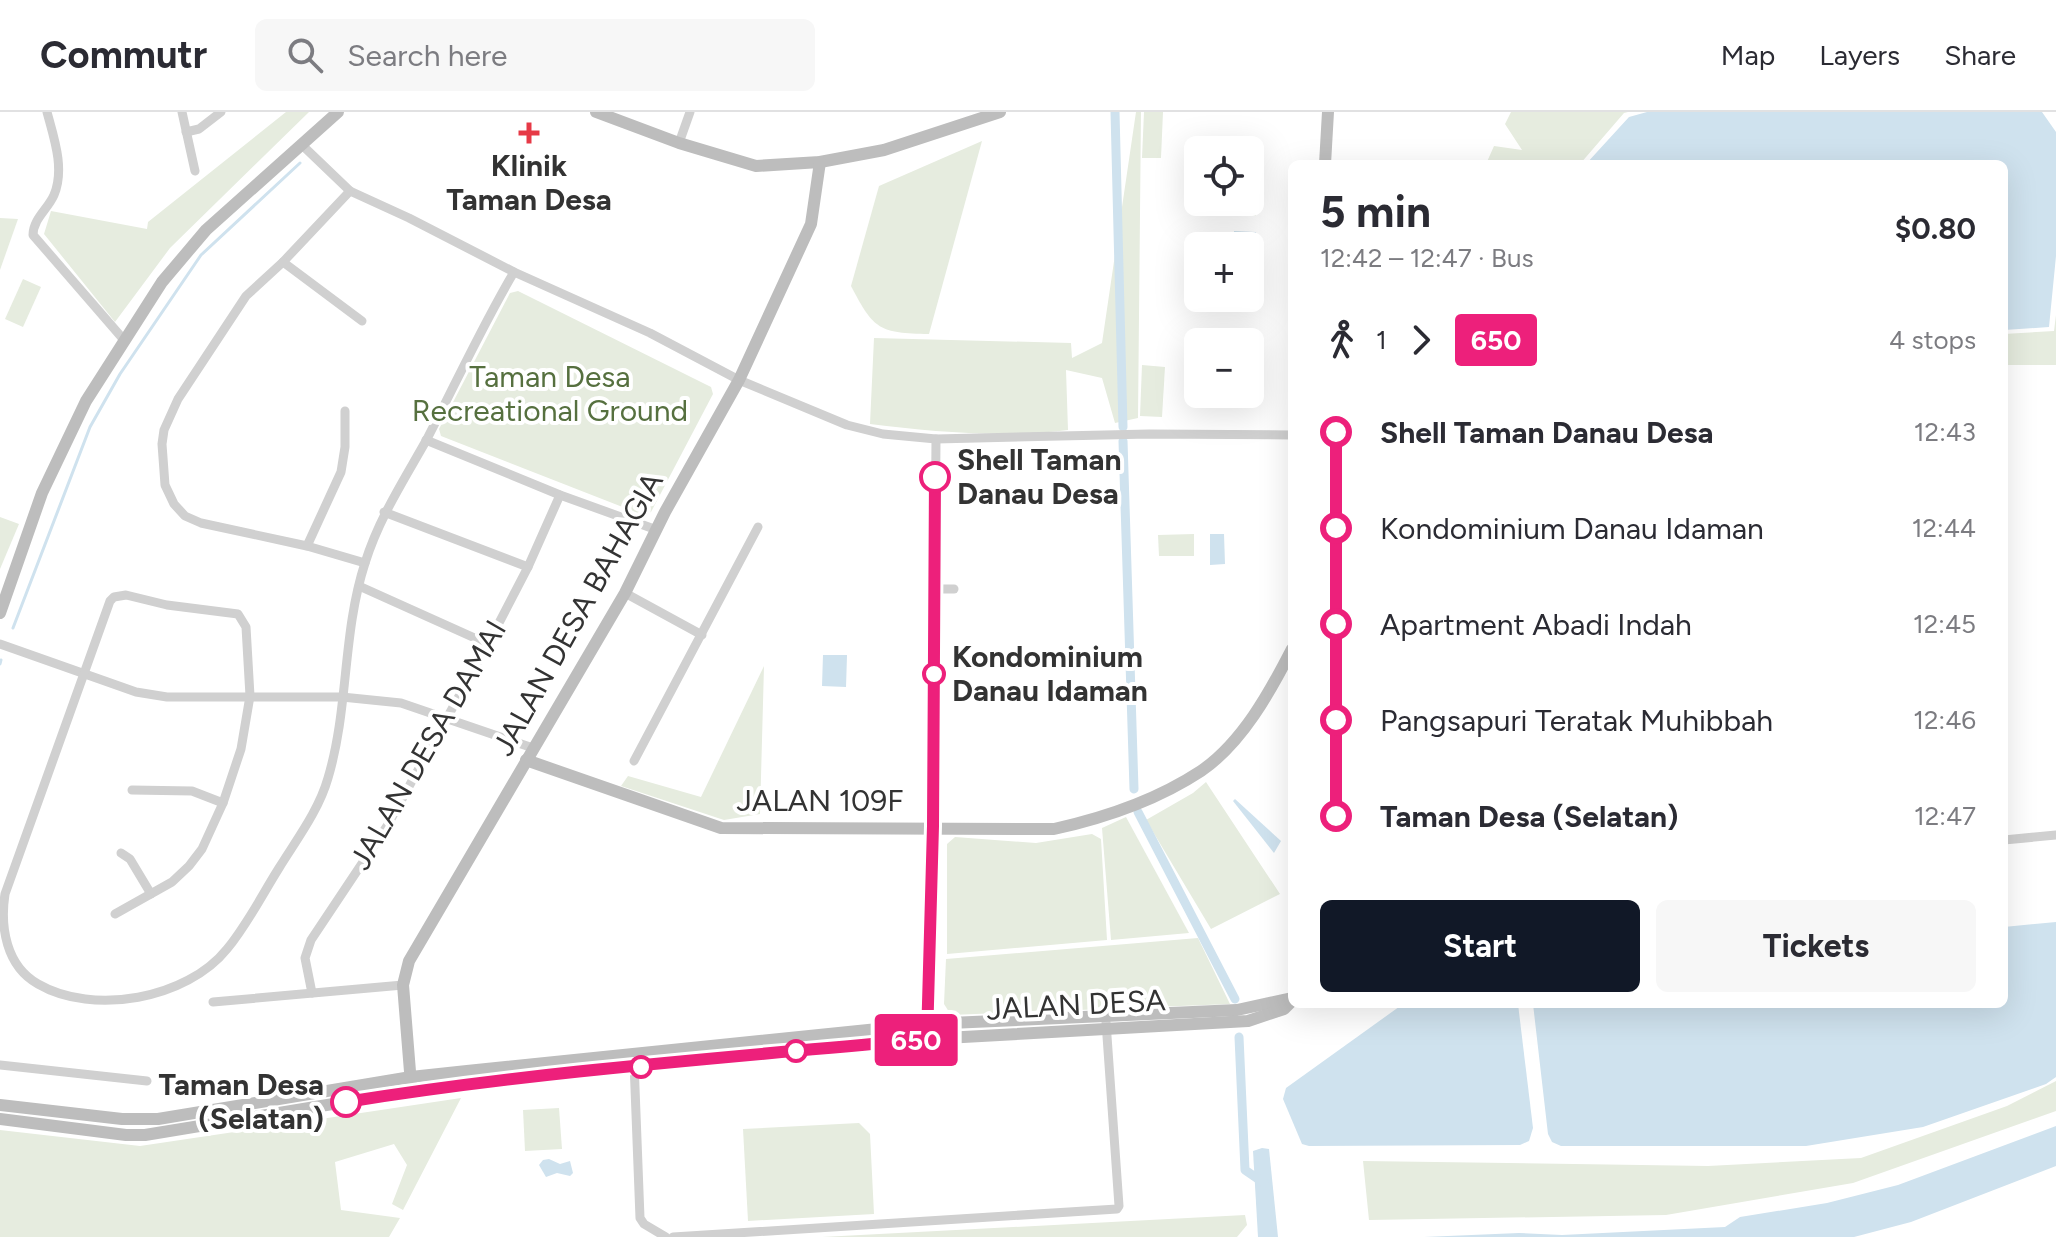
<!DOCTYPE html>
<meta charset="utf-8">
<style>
body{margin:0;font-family:Figtree,sans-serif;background:#f7f7f7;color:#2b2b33;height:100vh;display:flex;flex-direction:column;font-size:30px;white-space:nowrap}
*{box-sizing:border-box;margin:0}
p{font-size:26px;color:#7c7c81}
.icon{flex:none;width:44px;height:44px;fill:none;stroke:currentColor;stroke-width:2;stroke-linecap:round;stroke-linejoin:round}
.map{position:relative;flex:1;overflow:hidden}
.details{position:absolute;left:1288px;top:48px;width:720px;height:848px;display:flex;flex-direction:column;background:#fff;border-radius:12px;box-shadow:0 8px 32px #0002}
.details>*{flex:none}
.badge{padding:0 16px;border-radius:6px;font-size:28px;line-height:52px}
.fabs{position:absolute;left:1184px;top:24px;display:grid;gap:16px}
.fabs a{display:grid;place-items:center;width:80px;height:80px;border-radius:12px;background:#fff;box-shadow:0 8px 32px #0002;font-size:40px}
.map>.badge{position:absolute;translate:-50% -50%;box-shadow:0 0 0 4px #fff}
.legs{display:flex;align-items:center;gap:12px;height:88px;padding:0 32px;font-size:26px}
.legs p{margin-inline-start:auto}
.overview{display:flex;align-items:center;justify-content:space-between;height:136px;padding:0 32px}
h1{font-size:44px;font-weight:700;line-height:60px}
.button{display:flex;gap:16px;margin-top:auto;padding:16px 32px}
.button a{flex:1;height:92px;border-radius:12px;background:#111827;color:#fff;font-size:32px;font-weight:700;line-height:92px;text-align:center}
.button a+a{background:#f7f7f7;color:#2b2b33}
ul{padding:0 32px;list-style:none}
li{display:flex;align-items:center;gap:28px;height:96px;font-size:30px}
li i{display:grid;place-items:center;width:12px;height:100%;margin:0 10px;background:currentColor}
li i::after{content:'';width:20px;height:20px;margin:-10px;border:6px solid;border-radius:50%;background:#fff}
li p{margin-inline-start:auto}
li:first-child i{background:linear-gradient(#0000 50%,currentColor 0)}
li:last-child i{background:linear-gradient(currentColor 50%,#0000 0)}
header{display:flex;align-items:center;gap:48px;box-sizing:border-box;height:112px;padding:0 40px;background:#fff;border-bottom:2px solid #e1e1e2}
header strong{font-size:38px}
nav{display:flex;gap:44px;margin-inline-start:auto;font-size:28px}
.search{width:560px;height:72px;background:#f7f7f7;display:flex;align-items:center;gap:20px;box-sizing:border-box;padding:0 28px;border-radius:12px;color:#7c7c81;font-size:30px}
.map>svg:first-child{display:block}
.green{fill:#e6ecdf}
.water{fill:#cfe2ee}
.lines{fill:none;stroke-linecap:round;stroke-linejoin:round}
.stream{stroke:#cfe2ee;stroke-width:3}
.canal{stroke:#cfe2ee;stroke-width:9}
.street{stroke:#d0d0d0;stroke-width:9}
.secondary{stroke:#bdbdbd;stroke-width:12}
.line-1-casing{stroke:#fff;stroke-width:18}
.line-1{stroke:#ed207b;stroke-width:12}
.poi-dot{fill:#e63946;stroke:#fff;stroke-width:3}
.stop-1-dot{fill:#fff;stroke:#ed207b;stroke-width:4}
.labels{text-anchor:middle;stroke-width:8;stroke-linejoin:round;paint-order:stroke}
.poi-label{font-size:30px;font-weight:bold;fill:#333;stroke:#fff}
.park-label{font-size:30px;fill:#56703f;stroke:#fff}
.stop-label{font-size:30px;font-weight:bold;fill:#333;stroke:#fff;text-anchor:start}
.street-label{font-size:30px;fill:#333;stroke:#fff}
</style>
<header>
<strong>Commutr</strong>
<div class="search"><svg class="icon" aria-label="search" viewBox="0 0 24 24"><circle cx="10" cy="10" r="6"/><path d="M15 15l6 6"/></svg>Search here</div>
<nav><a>Map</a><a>Layers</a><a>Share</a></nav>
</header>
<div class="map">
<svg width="2056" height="1125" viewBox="0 0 2056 1125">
<rect width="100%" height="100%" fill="#fff"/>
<g class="green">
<polygon points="286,0 309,0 170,136 115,210 44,122 51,99 147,117 148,110"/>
<path d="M1136,0H1141L1138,306L1115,311L1102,266L1066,258L1068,318C1001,326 936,320 870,312L874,226L1071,231L1072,246L1102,231Z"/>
<polygon points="1144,0 1163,0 1161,46 1142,46"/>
<polygon points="1511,0 1628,0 1624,1 1580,52 1486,52 1494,34 1522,38 1505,12"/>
<path d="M982,29L929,222C879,221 874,218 851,174L879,74Z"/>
<polygon points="1250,75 1260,84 1256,89 1256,104 1226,100 1213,90 1250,90"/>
<polygon points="0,106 18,107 0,158"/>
<polygon points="23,167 41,175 23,215 5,207"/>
<polygon points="518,179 711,275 713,282 651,400 643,403 441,324 439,317 510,181"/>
<polygon points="2056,203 2056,253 2004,253 2004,222 2054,219"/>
<polygon points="1142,253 1165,255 1162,305 1140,304"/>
<polygon points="0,405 19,412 0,457"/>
<polygon points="1194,422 1194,444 1159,444 1158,423"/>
<polygon points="764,554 760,702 724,708 621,674 628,664 701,685"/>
<polygon points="1206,670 1280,782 1211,817 1146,708 1193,681"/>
<polygon points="1126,705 1189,821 1111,828 1102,716"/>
<polygon points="1092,722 1101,727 1107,828 947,842 947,732 955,725 1036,731"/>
<polygon points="1198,826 1230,892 951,903 944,892 946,847"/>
<polygon points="2056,969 2056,999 1853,1071 1666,1103 1369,1108 1363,1049 1708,1054 1861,1046 2007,994"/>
<polygon points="461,986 403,1098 392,1092 407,1053 394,1032 335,1050 341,1098 400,1106 389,1125 0,1125 0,1018 140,1034"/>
<polygon points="559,996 562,1037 525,1039 523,998"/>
<polygon points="859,1011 870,1022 874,1102 748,1109 743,1017"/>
<polygon points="1245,1103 1247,1113 1237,1125 822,1125"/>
</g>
<g class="water">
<polygon points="1647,0 2042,0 2056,20 2056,144 2049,215 2004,218 2004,52 1586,52 1629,5"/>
<polygon points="1234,119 1256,120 1256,133 1261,134 1261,141 1255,141 1254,153 1250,153 1250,134 1234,134"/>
<polygon points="1210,422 1224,422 1225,452 1210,453"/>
<polygon points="823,543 847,543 846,575 822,574"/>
<polygon points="1235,687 1281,729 1274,741 1233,689"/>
<polygon points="2056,810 2056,965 2046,972 1923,1015 1806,1034 1561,1034 1552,1030 1548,1022 1533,892 2004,892 2004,815"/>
<polygon points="1403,892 1518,892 1533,1016 1529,1029 1520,1033 1309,1034 1302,1032 1283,987 1286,976"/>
<polygon points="2056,1014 2056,1054 1911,1110 1854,1125 1424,1125 1519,1121 1562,1123 1725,1115 1740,1105 1827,1091 1898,1073"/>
<polygon points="1262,1036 1269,1037 1278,1125 1258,1125 1253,1039"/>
<polygon points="549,1047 560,1052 570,1049 573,1061 570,1064 557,1061 546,1065 539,1053 543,1048"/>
</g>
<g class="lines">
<g class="stream">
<polyline points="13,516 90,315 120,262 201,143 300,51"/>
<polyline points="0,552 1,548"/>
</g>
<g class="canal">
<polyline points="1115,0 1123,315"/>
<polyline points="1123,329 1134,677"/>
<polyline points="1138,700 1235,887"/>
<polyline points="1239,925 1245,1058 1264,1071"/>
</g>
<g class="street">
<path d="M47,0C54,26 65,57 54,83C48,97 33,107 33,123L124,228"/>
<polyline points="182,0 195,59"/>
<polyline points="186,20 199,17 221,0"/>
<polyline points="679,31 690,0"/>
<polyline points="302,33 350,79 409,106 514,160 650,221 739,268 847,313 883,322 936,327 1149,322 1292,323"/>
<polyline points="350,79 283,150 246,184 178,287 164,318 162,332 165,373 174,392 185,404 201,411 307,434 365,451"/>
<polyline points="283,150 362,209"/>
<polyline points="426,328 560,383 657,418"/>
<polyline points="384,400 528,455"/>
<polyline points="307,434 341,360 345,335 345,299"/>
<polyline points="359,474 488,532"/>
<polyline points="935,477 954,477"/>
<polyline points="625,481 702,523"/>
<polyline points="0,532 136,580 167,585 342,585 401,591 533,636"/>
<polyline points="634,649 758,415"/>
<polyline points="132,678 192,679 223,691"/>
<polyline points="2004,728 2056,723"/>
<polyline points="121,741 130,747 151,782"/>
<path d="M115,802L172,770L189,754L202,737L223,691L241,637L250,584L246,515L238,502L167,493L126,483L114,485L110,489L5,782C0,815 6,854 38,872C93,904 187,887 227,837C247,813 262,783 279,756C297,727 319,698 328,666C349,596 342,522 365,451C379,406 404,368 427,327C456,271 482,214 514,160"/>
<polyline points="312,881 305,846 311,828 387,714 488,532 528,455 560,383"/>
<polyline points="213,890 403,873"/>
<polyline points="927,927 933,714 936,327"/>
<polyline points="634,950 640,1106 644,1112 666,1125"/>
<polyline points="0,953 147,969"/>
<polyline points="673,1125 1117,1097 1119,1094 1106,910"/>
</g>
<g class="secondary">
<polyline points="596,0 679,31 756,54 820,50 884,38 1000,0"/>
<polyline points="1325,52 1328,0"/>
<polyline points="0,501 42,381 86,289 162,170 206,118 338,0"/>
<path d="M526,648L721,716L1054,717C1104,706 1157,688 1201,659C1242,631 1270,580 1292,537"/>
<polyline points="411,972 403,873 409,849 625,481 665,400 739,268 811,112 820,50"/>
<polyline points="0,993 122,1007 158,1007 411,965 467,959 927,912 1237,898 1292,886"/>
<polyline points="0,1007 126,1023 145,1023 412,979 634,955 927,927 1248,909 1284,897 1292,889"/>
</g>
</g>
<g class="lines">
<g class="line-1-casing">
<path id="line-1" d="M346,990C538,959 734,945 927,927L933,714L935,365"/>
</g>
<use href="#line-1" class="line-1"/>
</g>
<path class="poi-dot" d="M525 9h8v8h8v8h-8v8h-8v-8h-8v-8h8z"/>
<g class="stop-1-dot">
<circle cx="935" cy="365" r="14"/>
<circle cx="934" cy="562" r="10"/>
<circle cx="796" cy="939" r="10"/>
<circle cx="641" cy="955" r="10"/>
<circle cx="346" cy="990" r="14"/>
</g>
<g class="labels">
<g class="poi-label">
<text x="529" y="64">Klinik<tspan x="529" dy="34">Taman Desa</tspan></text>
</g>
<g class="park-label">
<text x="550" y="275">Taman Desa<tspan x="550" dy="34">Recreational Ground</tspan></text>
</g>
<g class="stop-label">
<text x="957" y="358">Shell Taman<tspan x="957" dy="34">Danau Desa</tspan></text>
<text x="952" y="555">Kondominium<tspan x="952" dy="34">Danau Idaman</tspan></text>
<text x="324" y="983" text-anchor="end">Taman Desa<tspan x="324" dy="34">(Selatan)</tspan></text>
</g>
<g class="street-label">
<text transform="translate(578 502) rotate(-61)" y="10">JALAN DESA BAHAGIA</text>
<text transform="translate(428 633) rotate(-60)" y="10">JALAN DESA DAMAI</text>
<text x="820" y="699">JALAN 109F</text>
<text transform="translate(1076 893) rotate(-3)" y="10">JALAN DESA</text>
</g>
</g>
</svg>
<div class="fabs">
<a><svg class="icon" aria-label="locate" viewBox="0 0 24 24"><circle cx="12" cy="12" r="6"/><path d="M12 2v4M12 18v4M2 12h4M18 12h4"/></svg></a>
<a>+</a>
<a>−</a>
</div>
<b class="badge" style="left:916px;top:928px;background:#ed207b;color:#fff">650</b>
<section class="details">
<div class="overview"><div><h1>5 min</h1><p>12:42 – 12:47 · Bus</p></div><b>$0.80</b></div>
<div class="legs"><svg class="icon" aria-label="walk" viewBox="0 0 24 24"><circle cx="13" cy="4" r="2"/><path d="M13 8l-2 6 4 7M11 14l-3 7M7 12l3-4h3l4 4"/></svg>1<svg class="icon" aria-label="forward" viewBox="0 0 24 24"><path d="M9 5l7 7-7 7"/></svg><b class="badge" style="background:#ed207b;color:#fff">650</b><p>4 stops</p></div>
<ul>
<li><i style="color:#ed207b"></i><b>Shell Taman Danau Desa</b><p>12:43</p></li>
<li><i style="color:#ed207b"></i><span>Kondominium Danau Idaman</span><p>12:44</p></li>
<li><i style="color:#ed207b"></i><span>Apartment Abadi Indah</span><p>12:45</p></li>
<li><i style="color:#ed207b"></i><span>Pangsapuri Teratak Muhibbah</span><p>12:46</p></li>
<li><i style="color:#ed207b"></i><b>Taman Desa (Selatan)</b><p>12:47</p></li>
</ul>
<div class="button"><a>Start</a><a>Tickets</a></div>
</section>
</div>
